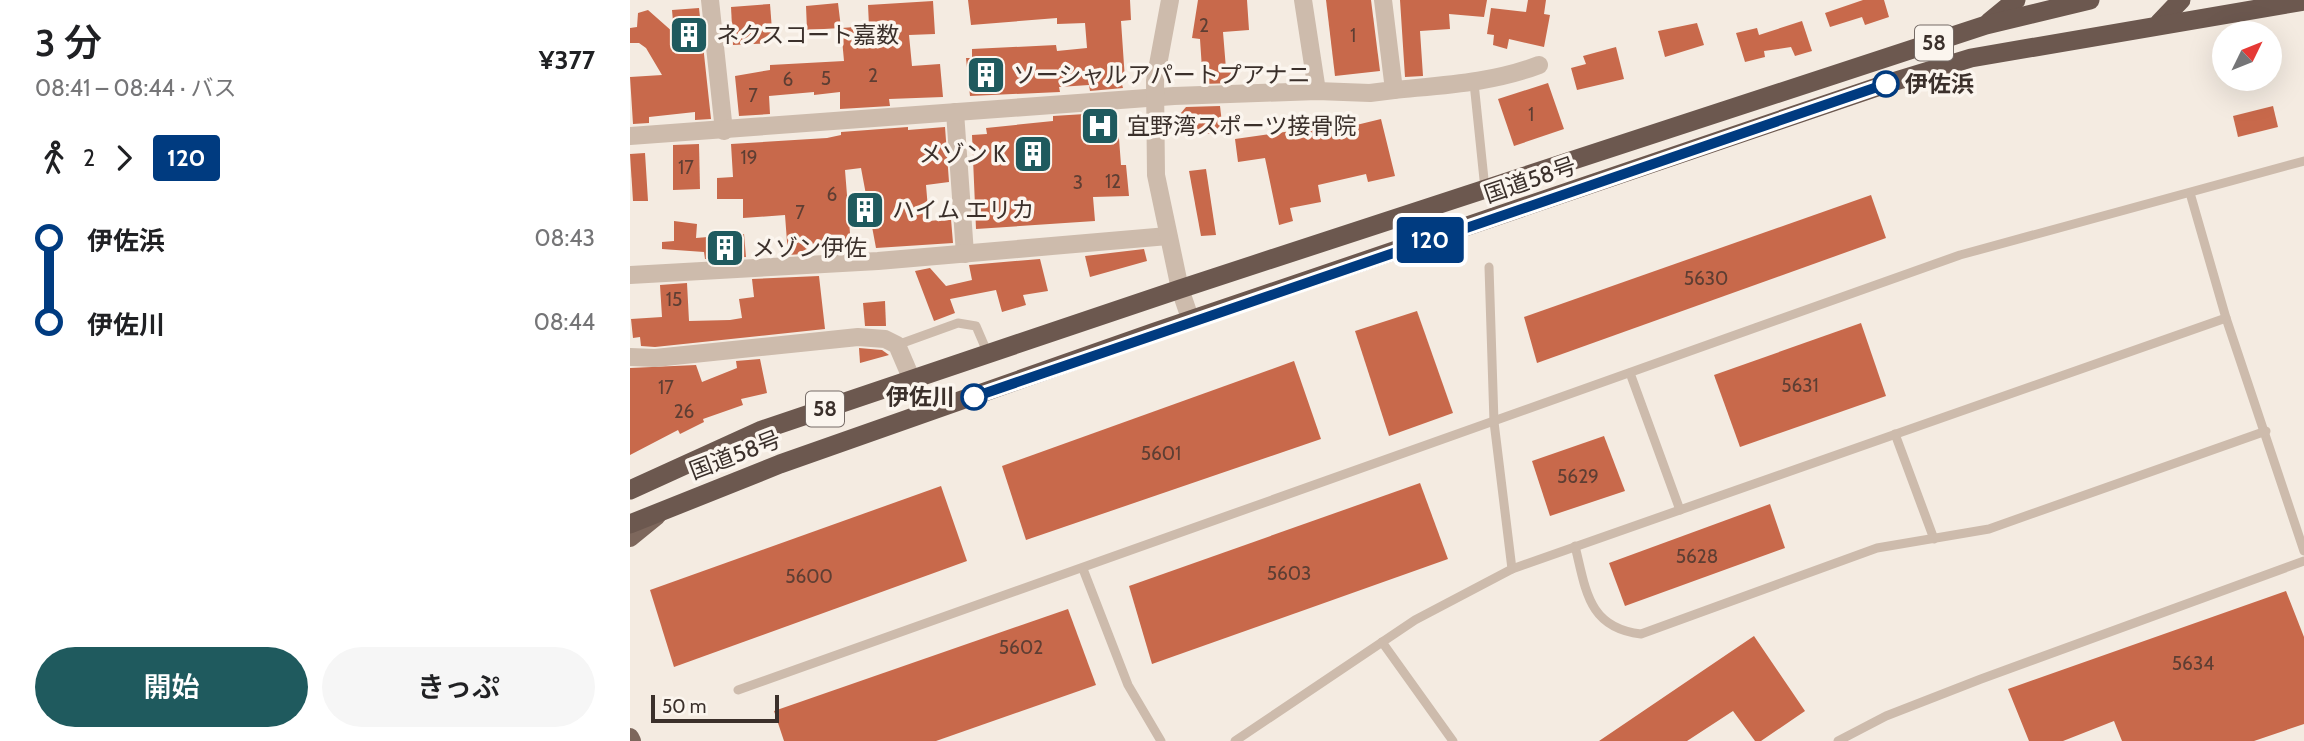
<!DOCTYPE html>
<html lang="ja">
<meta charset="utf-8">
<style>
body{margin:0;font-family:Cabin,"Noto Sans JP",sans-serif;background:#f6f6f6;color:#202124;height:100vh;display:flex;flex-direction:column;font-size:26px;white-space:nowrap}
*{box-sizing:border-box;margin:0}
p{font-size:23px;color:#757577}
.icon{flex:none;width:38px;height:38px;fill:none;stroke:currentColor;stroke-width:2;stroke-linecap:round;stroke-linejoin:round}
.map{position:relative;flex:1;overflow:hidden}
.side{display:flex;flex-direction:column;background:#fff;width:630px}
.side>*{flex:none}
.badge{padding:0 14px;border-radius:5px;font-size:24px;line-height:46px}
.needle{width:46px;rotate:47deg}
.fabs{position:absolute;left:1582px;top:21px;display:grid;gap:14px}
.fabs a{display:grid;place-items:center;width:70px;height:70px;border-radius:50%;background:#fff;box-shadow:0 7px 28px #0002;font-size:35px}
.scale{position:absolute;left:21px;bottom:18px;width:128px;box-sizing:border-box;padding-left:7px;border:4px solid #3b302b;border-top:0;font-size:19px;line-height:24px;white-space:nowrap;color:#3b302b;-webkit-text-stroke:5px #fbf5ee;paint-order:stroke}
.map>.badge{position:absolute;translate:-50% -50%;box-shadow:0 0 0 4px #fff}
.legs{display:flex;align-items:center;gap:10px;height:77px;padding:0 35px;font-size:23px}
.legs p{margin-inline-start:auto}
.head{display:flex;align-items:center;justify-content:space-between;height:119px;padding:0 35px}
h1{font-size:38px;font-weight:600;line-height:52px}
.action{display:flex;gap:14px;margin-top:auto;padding:14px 35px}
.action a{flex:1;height:80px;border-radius:42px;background:#1f5a5e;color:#fff;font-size:28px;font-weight:600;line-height:80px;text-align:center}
.action a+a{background:#f6f6f6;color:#202124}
ul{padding:0 35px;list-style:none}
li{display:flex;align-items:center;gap:24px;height:84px;font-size:26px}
li i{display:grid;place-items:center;width:10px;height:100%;margin:0 9px;background:currentColor}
li i::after{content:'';width:18px;height:18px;margin:-9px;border:5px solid;border-radius:50%;background:#fff}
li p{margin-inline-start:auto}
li:first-child i{background:linear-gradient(#0000 50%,currentColor 0)}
li:last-child i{background:linear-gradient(currentColor 50%,#0000 0)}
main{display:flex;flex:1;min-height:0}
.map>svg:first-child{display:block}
.building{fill:#c8694b}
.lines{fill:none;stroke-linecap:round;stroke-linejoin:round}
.service{stroke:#cdbbac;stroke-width:9}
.minor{stroke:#cdbbac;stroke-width:18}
.tertiary{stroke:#cdbbac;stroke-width:18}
.primary{stroke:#7d675c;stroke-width:18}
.trunk{stroke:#6c584f;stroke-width:19}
.line-1-casing{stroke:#fff;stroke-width:16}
.line-1{stroke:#003b80;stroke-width:10}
.stop-1-dot{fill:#fff;stroke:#003b80;stroke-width:3.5}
.labels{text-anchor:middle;stroke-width:7;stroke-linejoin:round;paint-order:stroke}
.number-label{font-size:19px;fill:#5e3e33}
.shield{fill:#fbf5ee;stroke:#756b66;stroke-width:2}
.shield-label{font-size:21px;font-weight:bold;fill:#3b302b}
.poi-label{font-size:23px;fill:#3b302b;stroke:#fbf5ee;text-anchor:start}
.stop-label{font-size:23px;font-weight:bold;fill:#3b302b;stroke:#fbf5ee;text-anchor:start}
.street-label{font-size:23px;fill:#3b302b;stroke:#fbf5ee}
</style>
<main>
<section class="side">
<div class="head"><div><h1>3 分</h1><p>08:41 – 08:44 · バス</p></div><b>¥377</b></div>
<div class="legs"><svg class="icon" aria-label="walk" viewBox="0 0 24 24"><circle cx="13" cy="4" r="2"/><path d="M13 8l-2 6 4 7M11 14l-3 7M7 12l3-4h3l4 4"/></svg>2<svg class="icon" aria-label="forward" viewBox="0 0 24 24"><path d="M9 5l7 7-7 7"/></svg><b class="badge" style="background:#003b80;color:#fff">120</b></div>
<ul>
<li><i style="color:#003b80"></i><b>伊佐浜</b><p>08:43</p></li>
<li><i style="color:#003b80"></i><b>伊佐川</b><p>08:44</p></li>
</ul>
<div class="action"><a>開始</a><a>きっぷ</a></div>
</section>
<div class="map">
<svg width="1674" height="741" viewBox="0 0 1674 741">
<rect width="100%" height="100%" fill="#f4ebe1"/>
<g class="building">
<polygon points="338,0 500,0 501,20 491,21 495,80 491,81 493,88 460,91 459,85 429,87 430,92 340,96 336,58 342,58 342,49 426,45 427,51 457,48 455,23 427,24 427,18 341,25"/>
<polygon points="568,0 617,0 619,30 593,32 596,69 603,69 603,83 573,84 570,39 562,38"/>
<polygon points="696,0 741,0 750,71 705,76"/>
<polygon points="770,0 857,0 854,17 819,14 820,29 790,31 793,76 775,77"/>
<polygon points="898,0 916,0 914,14 920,15 914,47 879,39 877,49 863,45 864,35 857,34 861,8 896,12"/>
<polygon points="1233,0 1254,0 1259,17 1235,25 1232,17 1200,27 1195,13"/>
<polygon points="303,1 305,34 279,35 282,66 310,64 313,97 259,99 260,106 210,109 210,92 184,95 184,92 139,96 140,114 109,116 105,76 140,70 140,65 214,61 211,28 177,30 176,6 208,3 211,28 239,26 238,5"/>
<polygon points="140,4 143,43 103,45 101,7"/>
<polygon points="69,8 81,119 65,120 65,112 19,117 19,123 3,124 0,77 32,75 16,48 9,43 0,43 0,28 7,27 8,13 18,10 44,33 42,10"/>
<polygon points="1172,21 1182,51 1165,56 1161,47 1134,51 1135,57 1115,62 1106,33 1127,28 1129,35"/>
<polygon points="1067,23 1074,45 1035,57 1028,31"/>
<polygon points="986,47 994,79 947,90 941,68 956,64 953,56"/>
<polygon points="918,83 934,129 884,146 868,99"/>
<polygon points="590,106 593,132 555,136 551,113 556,107"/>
<polygon points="1643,106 1648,127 1608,137 1603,116"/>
<polygon points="487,112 491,165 496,165 499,196 463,197 465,221 346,229 342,135 357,134 356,128 423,121 423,116"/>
<polygon points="751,119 765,176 738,182 736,174 688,185 691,202 660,208 663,221 649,225 635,158 608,162 605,139 676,129 712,121 714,128"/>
<polygon points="278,127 278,130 315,127 319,182 296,185 299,221 321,219 323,243 246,248 231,168 215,170 221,246 187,248 187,253 158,255 155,215 113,218 113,199 87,199 87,178 103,177 101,144 197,138 211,135 211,132"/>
<polygon points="69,144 70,189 43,190 43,145"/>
<polygon points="15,153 18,201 3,201 0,154"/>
<polygon points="576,169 586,235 571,236 559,171"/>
<polygon points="1241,195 1256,238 907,363 894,317"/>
<polygon points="44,221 67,224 66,238 114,234 116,257 75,259 74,252 32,249 32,242 44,241"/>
<polygon points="514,249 517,261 460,277 455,256"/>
<polygon points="410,259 418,291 393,295 396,305 372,312 366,290 320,299 325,313 304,321 285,271 300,268 316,286 342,280 339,265"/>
<polygon points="189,276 195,329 25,347 11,346 10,337 3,338 1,319 32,317 30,285 57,283 59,321 100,320 112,318 109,299 124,297 122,279"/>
<polygon points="255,301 256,326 235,326 233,303"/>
<polygon points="787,311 823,413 759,436 725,331"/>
<polygon points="1231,323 1256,396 1110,447 1084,375"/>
<polygon points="229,348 252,350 259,355 230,363"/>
<polygon points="130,359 137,393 111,399 113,405 73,419 74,422 50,434 48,430 0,455 0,368 66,365 72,382 107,368 106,361"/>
<polygon points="664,361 691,439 396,540 372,466"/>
<polygon points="974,436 995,491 920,516 902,461"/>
<polygon points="790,483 818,559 522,664 499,586"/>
<polygon points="311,486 337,561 44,667 20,590"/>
<polygon points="1140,504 1155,548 995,606 979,563"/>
<polygon points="1656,591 1674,637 1674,724 1624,741 1492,741 1484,721 1433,741 1399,741 1378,689"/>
<polygon points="438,609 466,685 306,741 154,741 144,711"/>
<polygon points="1124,636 1175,711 1131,741 1125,741 1103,711 1057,741 969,741"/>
</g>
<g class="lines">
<g class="service">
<polyline points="844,83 855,189"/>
<polyline points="1560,193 1596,318 1674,551"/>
<polyline points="859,267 864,422 882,569"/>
<polyline points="267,345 328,323 346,326 358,354"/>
<polyline points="1000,373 1050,510"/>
<polyline points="1265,434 1304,539"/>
<path d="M945,546C956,590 958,628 1011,634L1247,548L1359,529L1636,431"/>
<polyline points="453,569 498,685 531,741"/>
<polyline points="752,642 823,741"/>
<polyline points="108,690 1330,255 1674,161"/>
<polyline points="605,741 785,620 882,569 1596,318"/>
<polyline points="1208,741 1256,716 1351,679 1674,561"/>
</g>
<g class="minor">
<polyline points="80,0 94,131"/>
<polyline points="673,0 687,91"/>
<path d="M764,90C814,85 862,83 909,65"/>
<polyline points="325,112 335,254"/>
<polyline points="0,136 544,96 687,91 740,93 764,90 753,0"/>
<polyline points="0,275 248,261 538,236"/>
<polyline points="0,357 25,358 228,337 255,339 267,345 282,380"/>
</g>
<polyline class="tertiary" points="540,0 525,81 526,175 550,289 561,321"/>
<g class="primary">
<polyline points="0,538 27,516"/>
<polyline points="0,737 2,741"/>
</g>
<g class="trunk">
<polyline points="1359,22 1386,0"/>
<polyline points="1529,23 1551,0"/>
<polyline points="0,490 132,430 550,289 1356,25 1460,0"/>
<polyline points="0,524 150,464 525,332 1256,84 1341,58 1674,1"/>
</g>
</g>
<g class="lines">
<g class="line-1-casing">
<polyline id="line-1" points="344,397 1256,84"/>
</g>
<use href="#line-1" class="line-1"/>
</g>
<defs>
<g id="building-square" transform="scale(2.0125)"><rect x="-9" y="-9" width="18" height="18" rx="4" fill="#1f5a5e" stroke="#fbf5ee"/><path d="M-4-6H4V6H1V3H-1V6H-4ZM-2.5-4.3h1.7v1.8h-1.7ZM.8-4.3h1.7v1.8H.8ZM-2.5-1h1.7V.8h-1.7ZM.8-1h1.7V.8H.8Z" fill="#fff"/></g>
<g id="hospital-square" transform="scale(2.0125)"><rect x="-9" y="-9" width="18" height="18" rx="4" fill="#1f5a5e" stroke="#fbf5ee"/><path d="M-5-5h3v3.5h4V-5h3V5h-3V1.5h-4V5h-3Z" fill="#fff"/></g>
</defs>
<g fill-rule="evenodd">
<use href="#building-square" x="59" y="35"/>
<use href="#building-square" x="356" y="75"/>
<use href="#hospital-square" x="470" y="126"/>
<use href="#building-square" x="403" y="154"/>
<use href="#building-square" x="235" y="210"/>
<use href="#building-square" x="95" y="248"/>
</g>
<g class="stop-1-dot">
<circle cx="1256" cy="84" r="12"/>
<circle cx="344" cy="397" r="12"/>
</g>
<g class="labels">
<g class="number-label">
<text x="574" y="32">2</text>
<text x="723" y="42">1</text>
<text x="243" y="82">2</text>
<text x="196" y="85">5</text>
<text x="158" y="86">6</text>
<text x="123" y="102">7</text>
<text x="901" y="121">1</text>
<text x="119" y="164">19</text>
<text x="56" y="174">17</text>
<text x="483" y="188">12</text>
<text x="448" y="189">3</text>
<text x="202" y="201">6</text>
<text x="170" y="219">7</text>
<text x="1076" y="285">5630</text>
<text x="44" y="306">15</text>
<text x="1170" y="392">5631</text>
<text x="36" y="394">17</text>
<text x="54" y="418">26</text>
<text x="531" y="460">5601</text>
<text x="948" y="483">5629</text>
<text x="1067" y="563">5628</text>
<text x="659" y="580">5603</text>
<text x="179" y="583">5600</text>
<text x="391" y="654">5602</text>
<text x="1563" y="670">5634</text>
</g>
<g class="shield">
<rect x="1285" y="25.5" width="38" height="35" rx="5"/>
<rect x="176" y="391.5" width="38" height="35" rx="5"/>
</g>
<g class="shield-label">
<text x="1304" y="50">58</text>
<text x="195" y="416">58</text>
</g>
<g class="poi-label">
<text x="86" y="43">ネクスコート嘉数</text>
<text x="383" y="83">ソーシャルアパートプアナニ</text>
<text x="497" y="134">宜野湾スポーツ接骨院</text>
<text x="376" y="162" text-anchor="end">メゾン K</text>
<text x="262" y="218">ハイム エリカ</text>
<text x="122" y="256">メゾン伊佐</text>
</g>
<g class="stop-label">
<text x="1275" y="92">伊佐浜</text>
<text x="325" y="405" text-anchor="end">伊佐川</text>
</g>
<g class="street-label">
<text transform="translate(900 180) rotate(-19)" y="8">国道58号</text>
<text transform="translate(105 455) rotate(-21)" y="8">国道58号</text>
</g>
</g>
</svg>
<div class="fabs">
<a><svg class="needle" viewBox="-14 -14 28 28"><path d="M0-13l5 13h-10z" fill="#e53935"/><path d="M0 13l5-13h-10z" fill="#757577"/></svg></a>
</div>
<div class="scale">50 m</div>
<b class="badge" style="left:800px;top:240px;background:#003b80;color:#fff">120</b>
</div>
</main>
